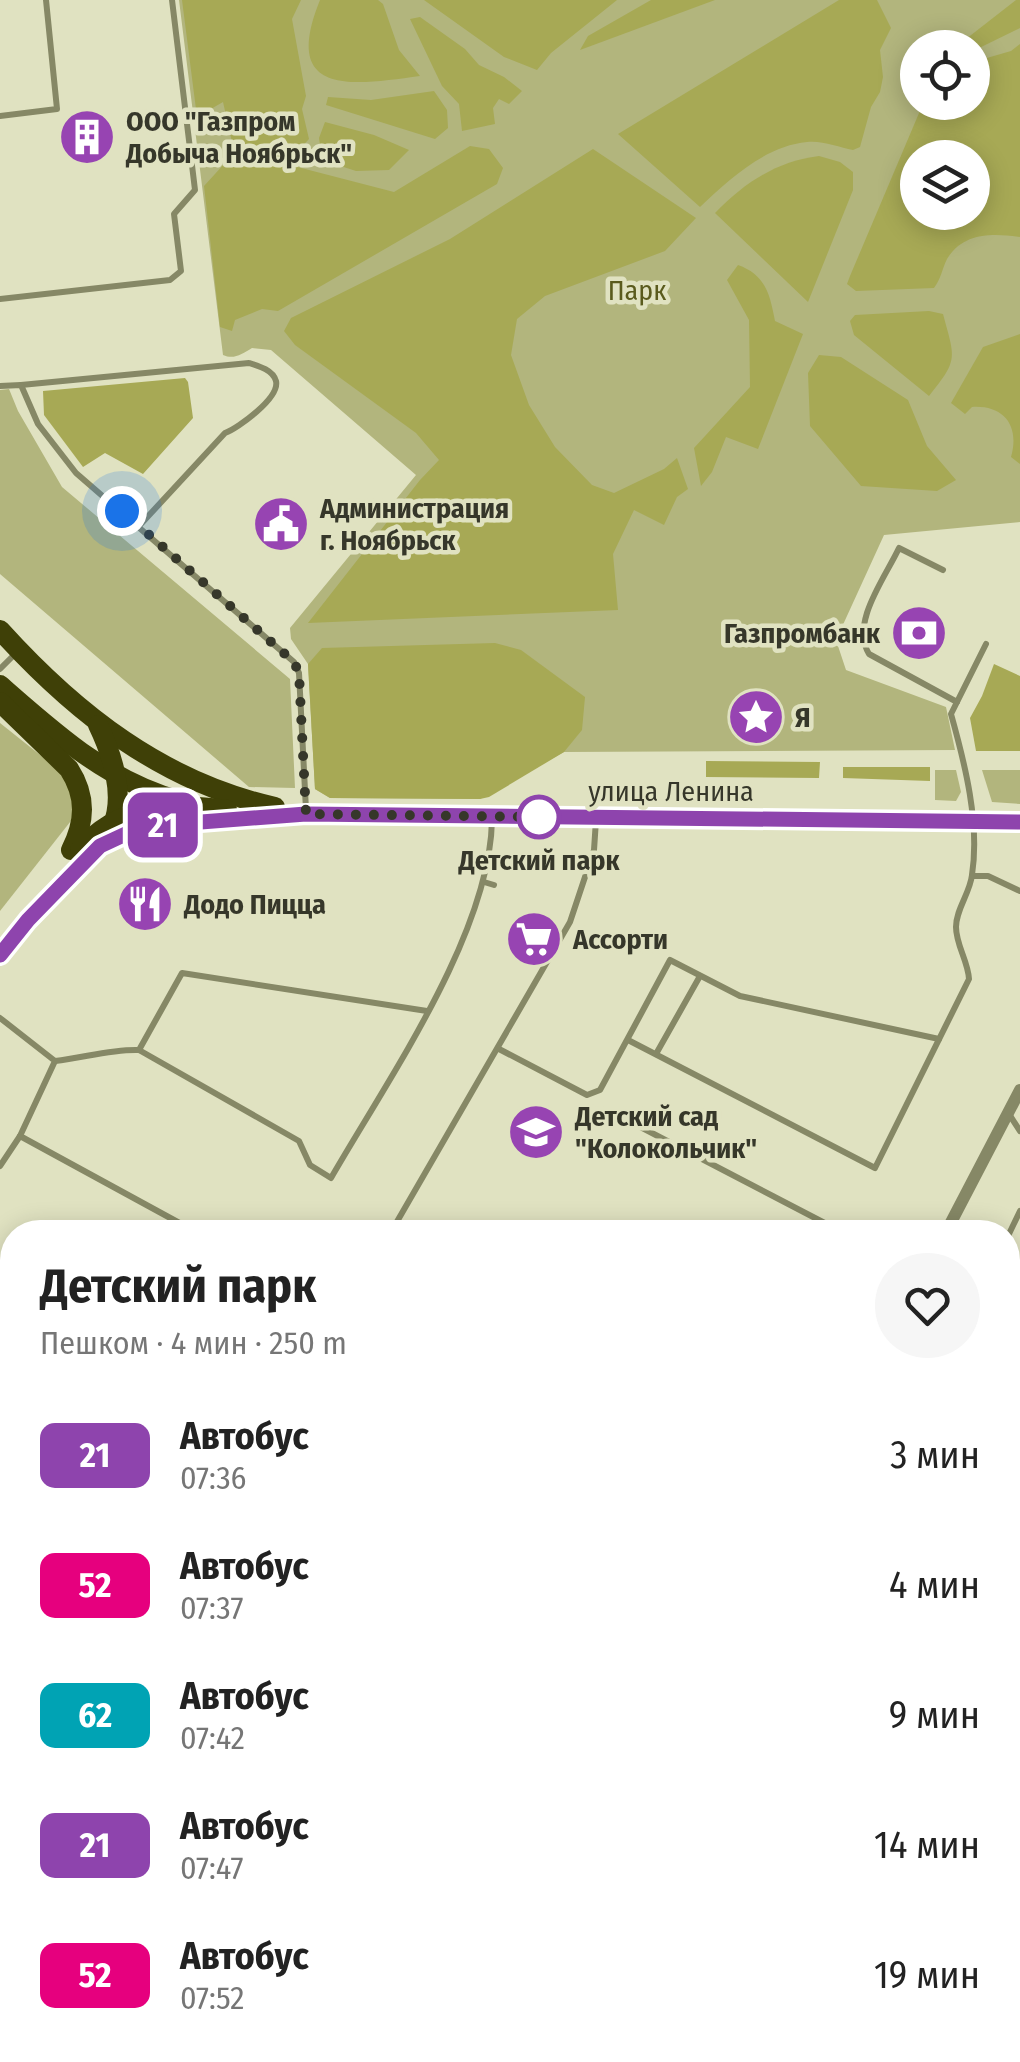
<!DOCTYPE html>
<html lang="ru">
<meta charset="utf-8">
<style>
body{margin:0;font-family:"Fira Sans Condensed",sans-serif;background:#f6f6f6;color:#222;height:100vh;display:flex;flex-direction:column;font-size:38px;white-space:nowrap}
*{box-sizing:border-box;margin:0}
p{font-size:32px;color:#767676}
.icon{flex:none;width:55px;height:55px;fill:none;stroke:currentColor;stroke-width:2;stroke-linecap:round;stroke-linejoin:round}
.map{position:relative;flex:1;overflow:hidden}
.details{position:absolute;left:0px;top:1220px;width:1020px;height:842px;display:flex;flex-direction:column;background:#fff;border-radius:40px 40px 0 0;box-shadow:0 5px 25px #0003}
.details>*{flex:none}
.badge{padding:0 20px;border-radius:15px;font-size:35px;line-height:65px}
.controls{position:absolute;left:900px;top:30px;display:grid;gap:20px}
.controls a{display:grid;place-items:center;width:90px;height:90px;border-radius:50%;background:#fff;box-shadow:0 5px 25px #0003;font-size:50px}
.you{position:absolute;width:50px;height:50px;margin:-25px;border:8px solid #fff;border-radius:50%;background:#1a73e8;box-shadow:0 0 0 15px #1a73e833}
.map>.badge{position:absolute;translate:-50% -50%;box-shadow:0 0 0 5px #fff}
.round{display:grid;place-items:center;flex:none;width:105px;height:105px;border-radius:52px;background:#f6f6f6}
.head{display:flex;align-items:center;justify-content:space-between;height:170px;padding:0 40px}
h1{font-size:48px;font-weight:700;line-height:75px}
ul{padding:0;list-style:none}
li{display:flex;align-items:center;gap:30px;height:130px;padding:0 40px}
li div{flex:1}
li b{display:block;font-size:38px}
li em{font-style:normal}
li .badge{min-width:110px;font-weight:700;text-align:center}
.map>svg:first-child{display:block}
.green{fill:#b2b57d;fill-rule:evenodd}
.forest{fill:#a7a955;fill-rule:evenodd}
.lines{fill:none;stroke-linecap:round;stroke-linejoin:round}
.service{stroke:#868866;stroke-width:6}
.minor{stroke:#868866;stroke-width:12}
.primary{stroke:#3f4007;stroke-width:20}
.line-casing{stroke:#fff;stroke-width:22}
.line{stroke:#8e44ad;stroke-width:15}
.walk{stroke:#36372a;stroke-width:10;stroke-dasharray:0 18}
.stop-dot{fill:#fff;stroke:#8e44ad;stroke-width:5}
.labels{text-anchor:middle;stroke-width:9;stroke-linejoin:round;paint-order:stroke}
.poi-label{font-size:28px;font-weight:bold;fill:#36372a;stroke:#e0e2c1;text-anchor:start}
.park-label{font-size:28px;fill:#5a5b1d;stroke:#e0e2c1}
.street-label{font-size:28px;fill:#36372a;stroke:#e0e2c1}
.stop-label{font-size:28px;font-weight:bold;fill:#36372a;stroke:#e0e2c1}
</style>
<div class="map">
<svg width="1020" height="2062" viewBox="0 0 1020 2062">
<rect width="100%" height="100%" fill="#e0e2c1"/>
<g class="green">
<path d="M179,0H1020V522L884,535L836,640L846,670L946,707L955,750L564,752L480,799L330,798L315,789L308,664L291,639L290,628L416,475L271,350L252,348C242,354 234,360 223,355ZM918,48H972V102H918ZM918,158H972V212H918Z"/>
<polygon points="9,389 18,411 62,487 290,679 295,788 249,787 0,574 0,390"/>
<polygon points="0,723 64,774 74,794 74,817 0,911"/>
<polygon points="935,770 956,770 961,792 956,801 935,800"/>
<polygon points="982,770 1020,770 1020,804 992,802"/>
<polygon points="1008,2045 1020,2051 1020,2062 753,2062 759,2050 1008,2050"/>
<polygon points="485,2050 541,2050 564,2062 507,2062"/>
</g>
<g class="forest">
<polygon points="182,0 301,0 292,19 306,96 302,109 309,139 292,157 232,142 223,102 197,117"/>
<path d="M320,0H378L383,4L399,50L420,76C354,85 280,98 320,0Z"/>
<polygon points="424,0 617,0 551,53 537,70 504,57"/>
<polygon points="651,0 715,0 580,50 588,36"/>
<path d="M839,0H877L891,28L880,50L883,77L880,92L871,107L860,147L853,150C839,147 821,140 807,142C765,146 728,180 700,207L618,134Z"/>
<polygon points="1016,0 1020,0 1020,28 975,50 966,39"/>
<polygon points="420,17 465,49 479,65 504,77 522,91 509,104 499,99 493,108 495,124 462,131 459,104 442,86 410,19"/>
<path d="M1020,44V237C993,233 963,232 947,259C942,269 941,279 934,288L856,291L847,284L850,276L922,106L930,109L946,106L948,103L972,102L973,62L1011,51ZM918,158H972V212H918Z"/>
<polygon points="434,91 447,110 448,128 435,139 326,105 328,97 371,100"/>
<polygon points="325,122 374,135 409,150 389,170 356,171 322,160 319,138"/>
<polygon points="470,146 489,149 503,168 497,184 278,311 262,309 235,320 232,331 220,327 204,186 236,151 394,192"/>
<polygon points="593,149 696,218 665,251 545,296 517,319 511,355 529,405 555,447 592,485 614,493 664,469 677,458 688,489 677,497 664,525 634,510 613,554 618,610 308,623 420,480 439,460 416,433 295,345 284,331 291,318 450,239"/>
<path d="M819,156L840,162L853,172V190L808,302L715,213C744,183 777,161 819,156Z"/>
<path d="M738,265C766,275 770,295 775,321L803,334L758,449L726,437L712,472L701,486L694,448L750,387L749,320L727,280Z"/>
<path d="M929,311L943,314C955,359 959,359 929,396L854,335L850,321L855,315Z"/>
<path d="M1020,334V464L1011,457C1020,426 1004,405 972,407L965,414L951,403L983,347Z"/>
<polygon points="819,355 841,357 908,400 927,446 956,480 937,491 861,486 810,426 808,373"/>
<polygon points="185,378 188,382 193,418 143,474 105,453 83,467 44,415 43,391"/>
<polygon points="495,643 521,650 585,697 582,730 564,752 489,797 480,799 330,798 315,789 308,664 322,648"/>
<polygon points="994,664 1020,676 1020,751 976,751 970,718 982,696"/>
<polygon points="746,703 774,713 767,731 739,721"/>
<polygon points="706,761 820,762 819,778 706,777"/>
<polygon points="843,767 930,767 930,781 843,778"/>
<polygon points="1008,1751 1020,1757 1020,1808 1008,1801"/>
<polygon points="766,2050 925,2050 922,2061 919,2062 760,2062"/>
<polygon points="1014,2051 1020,2054 1020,2062 953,2062"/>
</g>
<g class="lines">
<g class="service">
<polyline points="0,116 57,109 46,0"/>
<polyline points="0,299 170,280 181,271 174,214 195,190 172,0"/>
<path d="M21,385L249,363C259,366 273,370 276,381C280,398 238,428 225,433L140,525"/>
<polyline points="0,386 21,385 38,424 76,473 294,662 299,673 306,810"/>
<path d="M943,570L899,548C885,578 850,623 869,654L957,702"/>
<polyline points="0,669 17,652"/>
<polyline points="972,876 988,876 1020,891"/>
<polyline points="484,882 494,885"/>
<polyline points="0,1018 55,1061 20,1136 0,1166"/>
<path d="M628,1040L875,1168L969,979C968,961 956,945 956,927C956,909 970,893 972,875C980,823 965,764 951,714L986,644"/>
<polyline points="499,1049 587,1095 600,1090 670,960 740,996 939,1039"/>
<polyline points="139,1050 182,973 427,1011"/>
<polyline points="656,1054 700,976"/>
<path d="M55,1061C84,1058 110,1049 139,1050L299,1141L310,1165L331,1178C388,1079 490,934 492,820"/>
<polyline points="1009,1114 1020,1131"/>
<polyline points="627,1120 842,1232"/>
<polyline points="20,1136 196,1232"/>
<polyline points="391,1232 570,922 594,850 596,820"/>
<polyline points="1008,1236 1020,1211"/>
<polyline points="0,1353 12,1361"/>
<polyline points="1008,1430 1020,1437"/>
<polyline points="0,1631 12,1606"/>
<polyline points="1020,1645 1008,1686 1020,1692"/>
<polyline points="0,1729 12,1735"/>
<polyline points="1008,1839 1020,1845"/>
<polyline points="0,1985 5,1988 12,1974"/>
<polyline points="1008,2034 1020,2040"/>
<polyline points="468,2050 490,2062"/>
<polyline points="12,2054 26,2062"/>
<polyline points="106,2062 113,2050"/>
<polyline points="284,2062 291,2050"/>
</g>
<g class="minor">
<polyline points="946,1232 1020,1090"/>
<polyline points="0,1555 12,1566"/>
<polyline points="1008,1878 1020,1885"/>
<polyline points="414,2062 421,2050"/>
</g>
<g class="primary">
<path d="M0,630C76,714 163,782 275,807"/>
<path d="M0,685C56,734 107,781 180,801"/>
<path d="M0,702L69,769C87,797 85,822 71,850"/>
<path d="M98,725C112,754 126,796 112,827"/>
<path d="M80,850C118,805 172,802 227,810"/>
<polyline points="0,955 28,920 100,846 130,832 162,825 306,814 1020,822"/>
</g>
</g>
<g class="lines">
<g class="line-casing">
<polyline id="line" points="0,955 28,920 100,846 130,832 162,825 306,814 1020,822"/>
</g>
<use href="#line" class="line"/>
<polyline class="walk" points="122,511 294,662 299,673 306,814 539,817"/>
</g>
<defs>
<g id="building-disc" transform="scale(2.875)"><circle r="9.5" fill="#9744b2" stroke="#e0e2c1"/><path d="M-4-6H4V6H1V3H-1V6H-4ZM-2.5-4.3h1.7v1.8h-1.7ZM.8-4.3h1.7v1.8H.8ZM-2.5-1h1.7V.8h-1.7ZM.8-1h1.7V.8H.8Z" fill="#fff"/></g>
<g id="civic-disc" transform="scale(2.875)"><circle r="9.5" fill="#9744b2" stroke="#e0e2c1"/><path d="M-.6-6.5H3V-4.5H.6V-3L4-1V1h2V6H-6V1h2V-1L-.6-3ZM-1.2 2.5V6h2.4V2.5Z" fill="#fff"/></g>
<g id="bank-disc" transform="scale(2.875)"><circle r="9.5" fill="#9744b2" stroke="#e0e2c1"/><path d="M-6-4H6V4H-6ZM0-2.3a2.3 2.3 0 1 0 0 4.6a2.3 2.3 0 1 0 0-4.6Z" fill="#fff"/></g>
<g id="sight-disc" transform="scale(2.875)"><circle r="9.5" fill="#9744b2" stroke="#e0e2c1"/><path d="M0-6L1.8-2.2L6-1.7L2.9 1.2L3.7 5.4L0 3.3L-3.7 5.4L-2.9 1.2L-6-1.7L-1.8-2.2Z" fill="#fff"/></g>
<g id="restaurant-disc" transform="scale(2.875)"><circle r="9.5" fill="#9744b2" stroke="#e0e2c1"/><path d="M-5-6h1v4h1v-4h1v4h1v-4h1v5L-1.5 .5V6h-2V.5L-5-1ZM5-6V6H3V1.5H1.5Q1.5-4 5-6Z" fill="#fff"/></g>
<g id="supermarket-disc" transform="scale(2.875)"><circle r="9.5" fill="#9744b2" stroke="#e0e2c1"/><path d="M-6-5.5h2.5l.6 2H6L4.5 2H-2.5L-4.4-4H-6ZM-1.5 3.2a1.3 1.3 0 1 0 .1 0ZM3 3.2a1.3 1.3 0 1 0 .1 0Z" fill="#fff"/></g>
<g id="school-disc" transform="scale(2.875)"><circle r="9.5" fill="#9744b2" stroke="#e0e2c1"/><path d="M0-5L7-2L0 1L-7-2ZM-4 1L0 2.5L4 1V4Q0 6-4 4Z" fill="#fff"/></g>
</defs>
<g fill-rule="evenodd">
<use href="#building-disc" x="87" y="137"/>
<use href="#civic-disc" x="281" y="524"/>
<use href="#bank-disc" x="919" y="633"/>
<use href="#sight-disc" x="756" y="717"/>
<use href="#restaurant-disc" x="145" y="904"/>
<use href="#supermarket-disc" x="534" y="939"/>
<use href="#school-disc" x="536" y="1132"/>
</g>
<circle class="stop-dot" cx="539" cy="817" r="20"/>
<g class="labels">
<g class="poi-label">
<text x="126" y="131">ООО "Газпром<tspan x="126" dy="32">Добыча Ноябрьск"</tspan></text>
<text x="320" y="518">Администрация<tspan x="320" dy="32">г. Ноябрьск</tspan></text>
<text x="880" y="643" text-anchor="end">Газпромбанк</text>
<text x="795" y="727">Я</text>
<text x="184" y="914">Додо Пицца</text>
<text x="573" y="949">Ассорти</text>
<text x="575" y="1126">Детский сад<tspan x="575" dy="32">"Колокольчик"</tspan></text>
</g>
<g class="park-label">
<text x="637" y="300">Парк</text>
</g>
<g class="street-label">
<text x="671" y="801">улица Ленина</text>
</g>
<g class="stop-label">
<text x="539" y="870">Детский парк</text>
</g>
</g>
</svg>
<div class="controls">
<a><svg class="icon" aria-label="locate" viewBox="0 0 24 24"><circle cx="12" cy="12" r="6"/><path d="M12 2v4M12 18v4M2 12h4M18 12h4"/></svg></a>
<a><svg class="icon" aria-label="layers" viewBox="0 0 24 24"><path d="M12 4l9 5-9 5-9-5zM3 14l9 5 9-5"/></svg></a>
</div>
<div class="you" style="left:122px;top:511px"></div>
<b class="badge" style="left:163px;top:825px;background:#8e44ad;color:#fff">21</b>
<section class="details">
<div class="head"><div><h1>Детский парк</h1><p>Пешком · 4 мин · 250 m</p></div><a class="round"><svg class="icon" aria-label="heart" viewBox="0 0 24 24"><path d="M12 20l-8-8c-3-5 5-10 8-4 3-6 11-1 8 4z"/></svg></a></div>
<ul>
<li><span class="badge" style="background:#8e44ad;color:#fff">21</span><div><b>Автобус</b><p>07:36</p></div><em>3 мин</em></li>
<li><span class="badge" style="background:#e6007e;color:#fff">52</span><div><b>Автобус</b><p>07:37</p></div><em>4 мин</em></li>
<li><span class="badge" style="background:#00a3b4;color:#fff">62</span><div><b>Автобус</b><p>07:42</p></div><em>9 мин</em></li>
<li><span class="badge" style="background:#8e44ad;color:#fff">21</span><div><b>Автобус</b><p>07:47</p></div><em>14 мин</em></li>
<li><span class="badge" style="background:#e6007e;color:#fff">52</span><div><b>Автобус</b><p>07:52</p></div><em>19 мин</em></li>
</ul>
</section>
</div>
